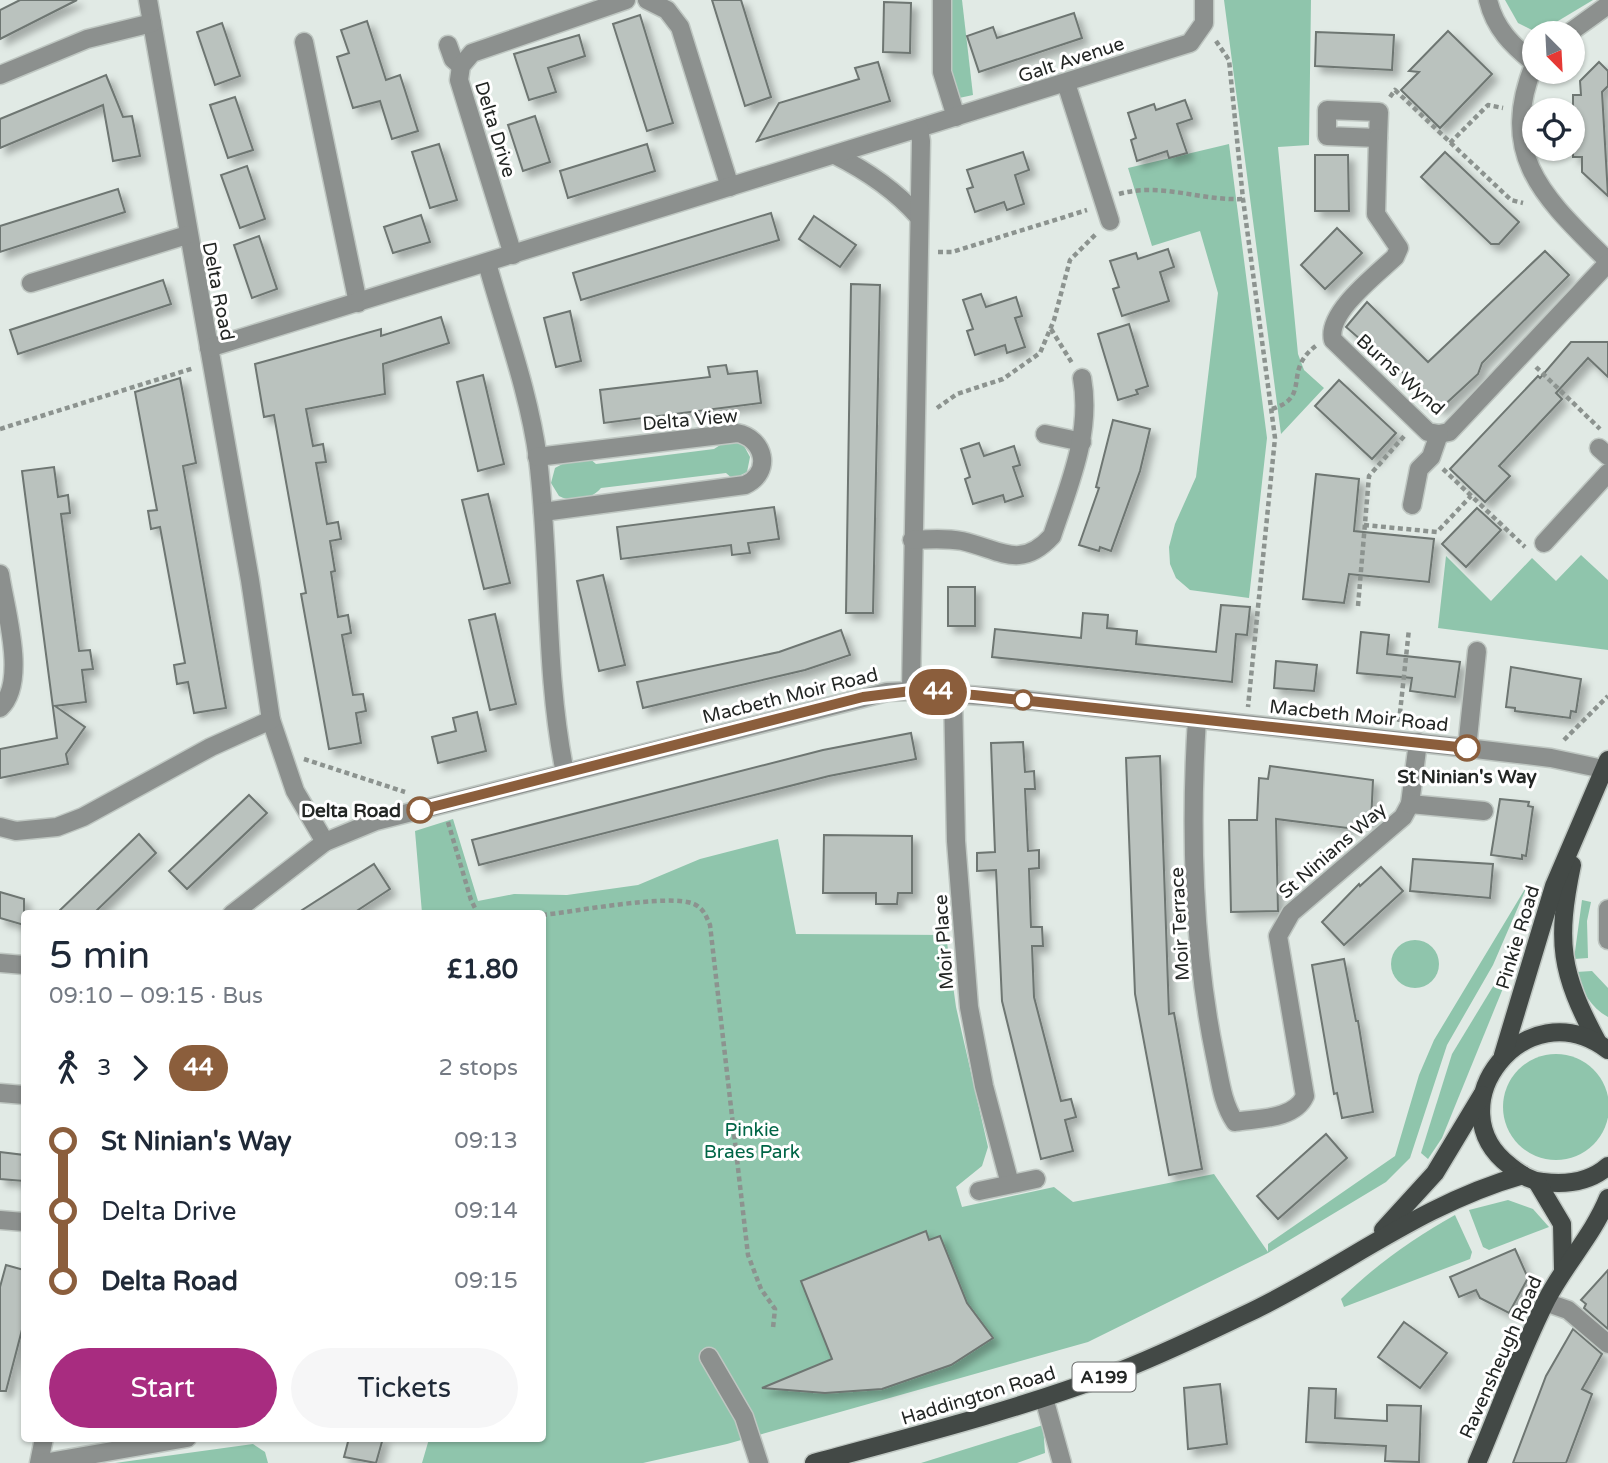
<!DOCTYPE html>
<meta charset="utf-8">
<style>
body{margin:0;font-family:"Varela Round",sans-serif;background:#f6f6f7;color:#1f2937;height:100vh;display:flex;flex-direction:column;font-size:26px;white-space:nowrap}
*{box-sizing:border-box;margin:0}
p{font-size:23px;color:#747a83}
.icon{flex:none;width:38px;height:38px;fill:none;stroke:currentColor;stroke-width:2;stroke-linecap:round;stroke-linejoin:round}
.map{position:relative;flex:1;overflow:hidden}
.side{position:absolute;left:21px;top:910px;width:525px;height:532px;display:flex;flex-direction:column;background:#fff;border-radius:7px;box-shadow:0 2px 5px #0004}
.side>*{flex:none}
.badge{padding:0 14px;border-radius:23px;font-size:24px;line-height:46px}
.needle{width:46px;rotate:156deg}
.tools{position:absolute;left:1522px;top:21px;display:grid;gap:14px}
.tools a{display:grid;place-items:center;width:63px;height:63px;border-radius:50%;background:#fff;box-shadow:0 2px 5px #0004;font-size:35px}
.map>.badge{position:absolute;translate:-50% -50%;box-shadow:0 0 0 4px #fff}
.legs{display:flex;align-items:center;gap:10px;height:77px;padding:0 28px;font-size:23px}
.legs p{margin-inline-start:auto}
.head{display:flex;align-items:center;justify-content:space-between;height:119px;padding:0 28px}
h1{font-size:38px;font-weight:600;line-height:52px}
.cta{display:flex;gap:14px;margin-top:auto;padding:14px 28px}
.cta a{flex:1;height:80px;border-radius:42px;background:#a82c80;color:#fff;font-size:28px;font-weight:600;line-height:80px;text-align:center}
.cta a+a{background:#f6f6f7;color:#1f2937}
ul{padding:0 28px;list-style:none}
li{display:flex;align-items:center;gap:24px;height:70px;font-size:26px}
li i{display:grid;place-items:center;width:10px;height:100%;margin:0 9px;background:currentColor}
li i::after{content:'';width:18px;height:18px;margin:-9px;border:5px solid;border-radius:50%;background:#fff}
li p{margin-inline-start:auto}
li:first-child i{background:linear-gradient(#0000 50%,currentColor 0)}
li:last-child i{background:linear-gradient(currentColor 50%,#0000 0)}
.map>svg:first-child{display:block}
.green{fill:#8fc5ac}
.building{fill:#bac2be;stroke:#6e7672;stroke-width:2;filter:url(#shadow)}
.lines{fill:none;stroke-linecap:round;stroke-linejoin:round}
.minor-casing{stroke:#bfc7c2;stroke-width:21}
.major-casing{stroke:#bfc7c2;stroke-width:21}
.path{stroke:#8c938f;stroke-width:4.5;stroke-dasharray:5 3.5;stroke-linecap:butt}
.minor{stroke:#8c908e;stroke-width:18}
.major{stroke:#434946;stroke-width:18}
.line-1-casing{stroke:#fff;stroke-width:16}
.line-1{stroke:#8b5e3c;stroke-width:10}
.stop-1-dot{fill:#fff;stroke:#8b5e3c;stroke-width:3.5}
.labels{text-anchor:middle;stroke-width:6;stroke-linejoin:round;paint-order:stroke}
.shield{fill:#fff;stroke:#656766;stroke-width:2}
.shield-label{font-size:18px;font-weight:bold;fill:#232624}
.street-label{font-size:19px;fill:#232624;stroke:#fff}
.stop-label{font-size:19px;font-weight:bold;fill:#232624;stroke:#fff}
.park-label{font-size:19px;fill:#006546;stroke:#fff}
</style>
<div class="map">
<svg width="1608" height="1463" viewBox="0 0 1608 1463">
<defs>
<filter id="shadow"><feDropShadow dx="6" dy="6" stdDeviation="3.5" flood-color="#0004"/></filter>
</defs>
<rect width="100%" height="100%" fill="#e1eae5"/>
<g class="green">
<polygon points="949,0 962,0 973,95 959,98 950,76"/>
<polygon points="1224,0 1311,0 1309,145 1278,147 1298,354 1304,370 1324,388 1281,434"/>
<polygon points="1505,0 1593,0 1538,33 1518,23"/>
<polygon points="1229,144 1267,438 1249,598 1190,590 1176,578 1170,564 1169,547 1175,524 1196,477 1218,293 1200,231 1152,246 1128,168"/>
<path d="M728,440L743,444L750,457L747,472L733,479L726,473L601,488C591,500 573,503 559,496L551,483L555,468L568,461L589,458L596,464L714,449Z"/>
<polygon points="1581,555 1608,580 1608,650 1438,628 1446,556 1491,601 1532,558 1556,581"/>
<polygon points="453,819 478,901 514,894 567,895 638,885 700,859 778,839 796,934 946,935 956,1007 988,1147 982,1166 956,1187 962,1207 1054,1187 1073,1202 1214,1174 1268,1252 1268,1244 1395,1156 1419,1075 1434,1040 1528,884 1493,965 1447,1045 1410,1158 1386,1182 1268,1253 1088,1342 727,1444 643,1463 422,1463 429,1439 542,1438 542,914 422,913 415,831"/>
<polygon points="1582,900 1591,902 1587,921 1588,958 1574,959"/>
<circle cx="1415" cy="964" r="24"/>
<polygon points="1503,970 1510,971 1442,1138 1428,1159 1421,1153 1452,1054"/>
<path d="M1592,971L1608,988V1017C1591,1008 1581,990 1576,972Z"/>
<circle cx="1556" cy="1107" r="53"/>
<polygon points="1508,1200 1533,1209 1549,1227 1489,1250 1483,1247 1469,1210"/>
<path d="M1455,1215L1472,1252L1470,1259L1344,1307L1341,1299C1374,1266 1414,1238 1455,1215Z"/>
<polygon points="1043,1425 1045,1453 1017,1463 921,1463"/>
<polygon points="253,1444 265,1452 268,1463 115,1463"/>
</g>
<g class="building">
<polygon points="20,0 77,0 0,39 0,10"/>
<polygon points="712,0 741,0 771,97 745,106"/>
<polygon points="884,2 911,3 910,53 883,52"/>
<polygon points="1074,13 1082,38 979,72 967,36 993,27 997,38"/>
<polygon points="640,15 673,123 647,131 613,24"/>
<polygon points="367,21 386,80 400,75 418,131 392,139 380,101 353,108 337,57 349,53 341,30"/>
<polygon points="222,23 240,76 215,85 197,32"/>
<polygon points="1448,31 1492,74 1440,128 1401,90 1419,72 1409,71"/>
<polygon points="1316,32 1394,35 1392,70 1315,66"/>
<polygon points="579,35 585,56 548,68 556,92 529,100 514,54"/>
<polygon points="878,62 890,101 757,141 779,103 859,79 855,68"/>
<polygon points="1599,62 1608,71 1608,86 1602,92 1608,196 1582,172 1582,157 1573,157 1573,95 1581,95 1580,81"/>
<polygon points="106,75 123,117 132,116 140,156 113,161 103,105 0,148 0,119"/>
<polygon points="235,97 253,150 228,158 210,105"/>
<polygon points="1185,100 1192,119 1177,124 1187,153 1169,158 1167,151 1137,161 1131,140 1136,138 1128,113 1154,104 1156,110"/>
<polygon points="535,116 550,162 523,171 508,125"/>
<polygon points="439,144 457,200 430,208 412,152"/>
<polygon points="647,144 655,171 568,198 560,171"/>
<polygon points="1023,152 1029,170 1015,175 1024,204 1007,210 1004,202 975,212 967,189 973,187 967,170"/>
<polygon points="1445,152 1519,222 1499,244 1491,244 1421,177"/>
<polygon points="1315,155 1348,155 1349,211 1315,211"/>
<polygon points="247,166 265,219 240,228 221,175"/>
<polygon points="118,189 125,212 0,252 0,226"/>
<polygon points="771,213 779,240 581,300 573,273"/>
<polygon points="421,215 430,242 393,253 384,227"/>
<polygon points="814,216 856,245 840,267 799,239"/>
<polygon points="1337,228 1362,253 1325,289 1301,265"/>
<polygon points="259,236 277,289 252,298 234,245"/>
<polygon points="1168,249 1174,267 1160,272 1169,301 1122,316 1113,289 1119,287 1110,261 1136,253 1138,259"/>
<polygon points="1545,251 1569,275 1482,363 1478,374 1440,409 1387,357 1384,360 1346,327 1367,302 1428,362"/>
<polygon points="163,280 171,304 18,354 10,330"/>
<polygon points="851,284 880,285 873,613 846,613"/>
<polygon points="981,294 986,307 1016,297 1022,316 1015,318 1025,347 1007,353 1005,345 975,355 967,331 973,329 963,300"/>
<polygon points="570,311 581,361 556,367 544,318"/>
<polygon points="441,317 449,343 383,364 385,394 306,409 313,446 323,444 326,462 316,463 327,524 338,522 341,539 330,541 335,571 331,572 338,617 348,615 351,633 342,635 353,695 363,694 366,711 356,713 361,743 329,749 301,594 306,593 274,415 264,417 255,364 381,329 381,336"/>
<polygon points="1129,324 1148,386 1136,390 1138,394 1118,400 1098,334"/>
<polygon points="1571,342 1608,342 1608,377 1588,358 1556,393 1562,399 1499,466 1510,476 1485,502 1450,469 1538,376 1540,378"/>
<polygon points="726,365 728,374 757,371 761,403 604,423 600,390 710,377 708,367"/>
<polygon points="483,375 504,464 478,471 457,382"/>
<polygon points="180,378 196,463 183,466 226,708 194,713 188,682 177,684 174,665 185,663 160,527 151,529 148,511 157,510 135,392"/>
<polygon points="1339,380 1396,433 1372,459 1315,406"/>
<polygon points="1113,420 1150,429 1140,471 1111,551 1100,547 1099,551 1079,545 1099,488 1096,487"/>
<polygon points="979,443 984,456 1014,446 1020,465 1013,467 1023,496 1005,502 1003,495 973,504 965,479 970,477 961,449"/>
<polygon points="54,467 58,497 68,495 70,513 61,514 79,651 90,650 93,669 82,670 86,702 55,706 85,727 66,754 68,764 0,778 0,749 57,738 22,471"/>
<polygon points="1316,474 1359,479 1354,531 1434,539 1429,582 1349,574 1344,603 1303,599"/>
<polygon points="488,494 510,583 484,589 462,500"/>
<polygon points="774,507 779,539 748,543 750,553 732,555 731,545 621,559 617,527"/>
<polygon points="1477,508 1501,530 1466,567 1442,544"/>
<polygon points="603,575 625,665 599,671 577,581"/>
<rect x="948" y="587" width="27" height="39"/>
<polygon points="1221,605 1250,607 1247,635 1236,634 1232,682 992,657 995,629 1081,638 1083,613 1108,615 1107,628 1137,631 1136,644 1216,652"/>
<polygon points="495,614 516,704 490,710 469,620"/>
<polygon points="841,630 850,655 805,670 643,708 637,682 779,652"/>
<polygon points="1361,632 1389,635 1387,654 1460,662 1455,697 1410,691 1412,678 1357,673"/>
<polygon points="1276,661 1317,665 1314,691 1274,688"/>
<polygon points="1511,667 1581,679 1576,712 1571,711 1570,718 1515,711 1515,708 1506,707"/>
<polygon points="477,712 486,751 438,763 432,737 456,731 453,718"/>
<polygon points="911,733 916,759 829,776 479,865 472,840 823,750"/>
<polygon points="1023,742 1025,772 1034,771 1035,789 1025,789 1028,851 1039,850 1039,868 1029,869 1031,927 1042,927 1043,946 1032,946 1034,997 1061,1101 1071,1099 1076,1117 1065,1120 1073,1151 1041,1159 1002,1001 996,870 977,871 977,853 995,852 991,743"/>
<polygon points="1160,756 1169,1014 1174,1013 1202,1169 1169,1175 1135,994 1126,758"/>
<polygon points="1270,766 1373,780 1371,822 1357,820 1355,829 1276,819 1278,911 1231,912 1229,820 1257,820 1259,778 1268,779"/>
<polygon points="249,795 267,813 187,889 169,871"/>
<polygon points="1500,799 1529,802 1528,806 1533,807 1526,856 1522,855 1522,859 1491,855"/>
<polygon points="139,834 156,853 93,914 56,914"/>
<polygon points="824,835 912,836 912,893 898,893 897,904 876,904 876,893 823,893"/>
<polygon points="1413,859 1493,864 1490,898 1410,891"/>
<polygon points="374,864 390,889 352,914 296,914"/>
<polygon points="1381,867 1403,891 1344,945 1322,922 1359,884 1360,886"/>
<polygon points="0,892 24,899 24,925 0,918"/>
<polygon points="1344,959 1356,1021 1358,1021 1373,1112 1342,1118 1337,1093 1334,1094 1312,965"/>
<polygon points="1326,1134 1347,1158 1278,1219 1257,1196"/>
<polygon points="0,1152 24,1155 24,1181 0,1179"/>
<polygon points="926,1231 929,1240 940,1236 967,1303 993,1338 951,1365 882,1389 825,1393 762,1388 832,1359 801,1281"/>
<polygon points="1515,1249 1528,1278 1509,1313 1480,1298 1476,1290 1459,1297 1450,1277"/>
<polygon points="6,1265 24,1270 24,1322 6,1391 0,1391 0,1287"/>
<polygon points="1608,1270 1608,1329 1584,1308 1586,1304 1581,1300"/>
<polygon points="1404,1322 1447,1353 1420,1388 1378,1357"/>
<polygon points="1573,1329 1602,1354 1582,1389 1592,1394 1566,1463 1513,1463 1546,1376"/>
<polygon points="1220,1384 1227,1444 1188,1449 1184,1388"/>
<polygon points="1309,1388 1336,1389 1335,1418 1387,1421 1387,1405 1421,1406 1419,1462 1385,1461 1386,1446 1306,1442"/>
<polygon points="349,1438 383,1438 376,1463 344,1457"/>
</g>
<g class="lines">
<g class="minor-casing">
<g id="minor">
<polyline points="148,0 250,580 271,720 295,791 325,842"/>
<polyline points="647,0 667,10 680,27 730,187"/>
<polyline points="942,0 942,72 956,117"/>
<path d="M1488,0C1495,29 1512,45 1534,63"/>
<polyline points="1569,33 1608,5"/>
<polyline points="304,42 358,303"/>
<polyline points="448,45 453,59 461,66"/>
<path d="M1535,62C1496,157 1545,198 1608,261"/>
<polyline points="0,75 87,39 152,23"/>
<polyline points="1066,83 1110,221"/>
<polygon points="1327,110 1379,112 1378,138 1327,136"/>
<polyline points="919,128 1190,43 1204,23 1204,0"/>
<path d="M1378,138L1376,214L1399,248L1395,257C1376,275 1326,313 1333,340L1428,432L1439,434L1449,432L1608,263"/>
<path d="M835,155C867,171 894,189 918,216"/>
<polyline points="513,255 459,80 461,66 472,53 626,0"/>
<path d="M487,263C505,328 529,392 538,459C551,564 544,670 565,773"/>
<polyline points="31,283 187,235"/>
<polyline points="209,348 919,128 921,141 911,691"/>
<polyline points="1045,434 1082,442"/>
<polyline points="1599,448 1608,456"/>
<path d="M537,457L737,433C764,438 773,472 745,485L543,512"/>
<polyline points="1412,505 1419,469 1431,457 1439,434"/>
<path d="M912,540C929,539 946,538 962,541C999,549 1020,571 1052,536C1069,485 1092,433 1082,378"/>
<polyline points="1544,543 1608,473"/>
<path d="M0,574C5,609 28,682 0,708"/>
<polyline points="953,693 956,841 969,1007 984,1086 1010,1184"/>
<path d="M1197,719C1190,827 1193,950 1215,1056C1220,1079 1222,1103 1235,1122C1258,1118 1294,1120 1305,1096L1278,936L1291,913L1403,817L1410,804L1418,742"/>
<polyline points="1467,748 1477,651"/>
<polyline points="1410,804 1484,811"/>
<polyline points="0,827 16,831 57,827 83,817 211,747 271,720"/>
<polyline points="1608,909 1608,940"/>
<polyline points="232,914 325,842 376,821 887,692 911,691 996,697 1467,748 1551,758 1603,769"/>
<polyline points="0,963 24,965"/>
<polyline points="0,1093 24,1095"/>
<polyline points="979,1191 1036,1179"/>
<polyline points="0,1220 24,1222"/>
<polyline points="1545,1302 1568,1310 1608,1344"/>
<polyline points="709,1357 744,1417 759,1463"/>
<polyline points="1044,1398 1062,1463"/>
<polyline points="39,1463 44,1438"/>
<polyline points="43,1463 187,1438"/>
</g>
</g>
<g class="major-casing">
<g id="major">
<path d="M1572,865C1556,942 1560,972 1597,1041"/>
<path d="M1608,1050C1525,987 1433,1108 1510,1166C1520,1174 1530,1181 1543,1182C1567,1185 1590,1182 1608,1166"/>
<polyline points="1503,1055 1554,886 1608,760"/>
<polyline points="1537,1182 1562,1224 1563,1269"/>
<polyline points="1383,1230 1435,1173 1482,1095"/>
<path d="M814,1463C913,1436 1013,1411 1109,1375C1155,1358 1200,1336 1244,1315C1341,1270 1417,1205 1523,1175"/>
<path d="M1477,1463C1500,1409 1520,1352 1547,1299C1565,1264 1593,1235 1608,1198"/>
</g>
</g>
<g class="path">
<polyline points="1216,41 1229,60 1243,199 1275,438 1248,707"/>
<polyline points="1390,97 1395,90 1511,200 1523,203"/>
<polyline points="1450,143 1488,105 1503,108"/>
<path d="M1119,194C1161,182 1200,201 1243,199"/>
<polyline points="938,252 952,252 1087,210"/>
<polyline points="1051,329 1072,363"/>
<polyline points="1536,367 1600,429"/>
<polyline points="937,408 957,394 1003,379 1040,353 1054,320 1070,260 1096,234"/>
<path d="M1272,409C1313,396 1281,371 1317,345"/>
<polyline points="0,429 194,368"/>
<polyline points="1443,469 1525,547"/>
<polyline points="1364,525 1437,532 1471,496"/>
<polyline points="1358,606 1369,476 1405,435"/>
<polyline points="1399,722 1409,629"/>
<polyline points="1564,740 1608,696"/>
<polyline points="304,759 405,792"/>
<polyline points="448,822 471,900 478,914"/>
<path d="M542,915C574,912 670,893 694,904C704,909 706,916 710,925L748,1255L761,1289L775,1309L773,1328"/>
</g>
<use href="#minor" class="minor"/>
<use href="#major" class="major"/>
</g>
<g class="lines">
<g class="line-1-casing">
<polyline id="line-1" points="420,810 863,697 911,691 974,695 1467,748"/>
</g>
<use href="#line-1" class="line-1"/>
</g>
<g class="stop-1-dot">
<circle cx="1023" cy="700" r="9"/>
<circle cx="1467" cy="748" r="12"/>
<circle cx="420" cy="810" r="12"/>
</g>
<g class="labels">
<rect class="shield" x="1072.5" y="1362.5" width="63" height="29" rx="5"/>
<g class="shield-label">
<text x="1104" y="1383">A199</text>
</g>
<g class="street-label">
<text transform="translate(1071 59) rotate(-18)" y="7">Galt Avenue</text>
<text transform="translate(496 129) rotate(73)" y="7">Delta Drive</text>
<text transform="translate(219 291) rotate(79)" y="7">Delta Road</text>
<text transform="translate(1401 374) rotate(42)" y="7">Burns Wynd</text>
<text transform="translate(690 419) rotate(-5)" y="7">Delta View</text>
<text transform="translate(790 695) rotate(-14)" y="7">Macbeth Moir Road</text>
<text transform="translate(1359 715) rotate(6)" y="7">Macbeth Moir Road</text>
<text transform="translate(1332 850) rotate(-41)" y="7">St Ninians Way</text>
<text transform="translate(1179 924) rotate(-93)" y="7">Moir Terrace</text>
<text transform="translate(1517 937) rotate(-73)" y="7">Pinkie Road</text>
<text transform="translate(943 942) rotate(-94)" y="7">Moir Place</text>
<text transform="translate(1500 1357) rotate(-66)" y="7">Ravensheugh Road</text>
<text transform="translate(978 1395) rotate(-17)" y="7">Haddington Road</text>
</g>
<g class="stop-label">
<text x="1467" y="783">St Ninian's Way</text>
<text x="401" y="817" text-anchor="end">Delta Road</text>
</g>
<g class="park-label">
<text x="752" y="1136">Pinkie<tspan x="752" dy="22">Braes Park</tspan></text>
</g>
</g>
</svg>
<div class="tools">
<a><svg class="needle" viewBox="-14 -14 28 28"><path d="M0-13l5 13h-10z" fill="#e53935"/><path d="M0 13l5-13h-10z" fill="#747a83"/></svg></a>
<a><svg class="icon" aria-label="locate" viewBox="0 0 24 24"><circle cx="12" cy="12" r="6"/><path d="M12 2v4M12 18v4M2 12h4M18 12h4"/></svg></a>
</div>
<b class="badge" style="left:938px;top:692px;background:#8b5e3c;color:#fff">44</b>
<section class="side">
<div class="head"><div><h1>5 min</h1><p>09:10 – 09:15 · Bus</p></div><b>£1.80</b></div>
<div class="legs"><svg class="icon" aria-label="walk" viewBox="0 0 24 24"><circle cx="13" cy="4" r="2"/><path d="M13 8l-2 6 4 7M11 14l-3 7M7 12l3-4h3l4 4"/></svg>3<svg class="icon" aria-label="forward" viewBox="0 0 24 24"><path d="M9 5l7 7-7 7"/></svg><b class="badge" style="background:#8b5e3c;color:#fff">44</b><p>2 stops</p></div>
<ul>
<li><i style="color:#8b5e3c"></i><b>St Ninian's Way</b><p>09:13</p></li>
<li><i style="color:#8b5e3c"></i><span>Delta Drive</span><p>09:14</p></li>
<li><i style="color:#8b5e3c"></i><b>Delta Road</b><p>09:15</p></li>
</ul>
<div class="cta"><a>Start</a><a>Tickets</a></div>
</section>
</div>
